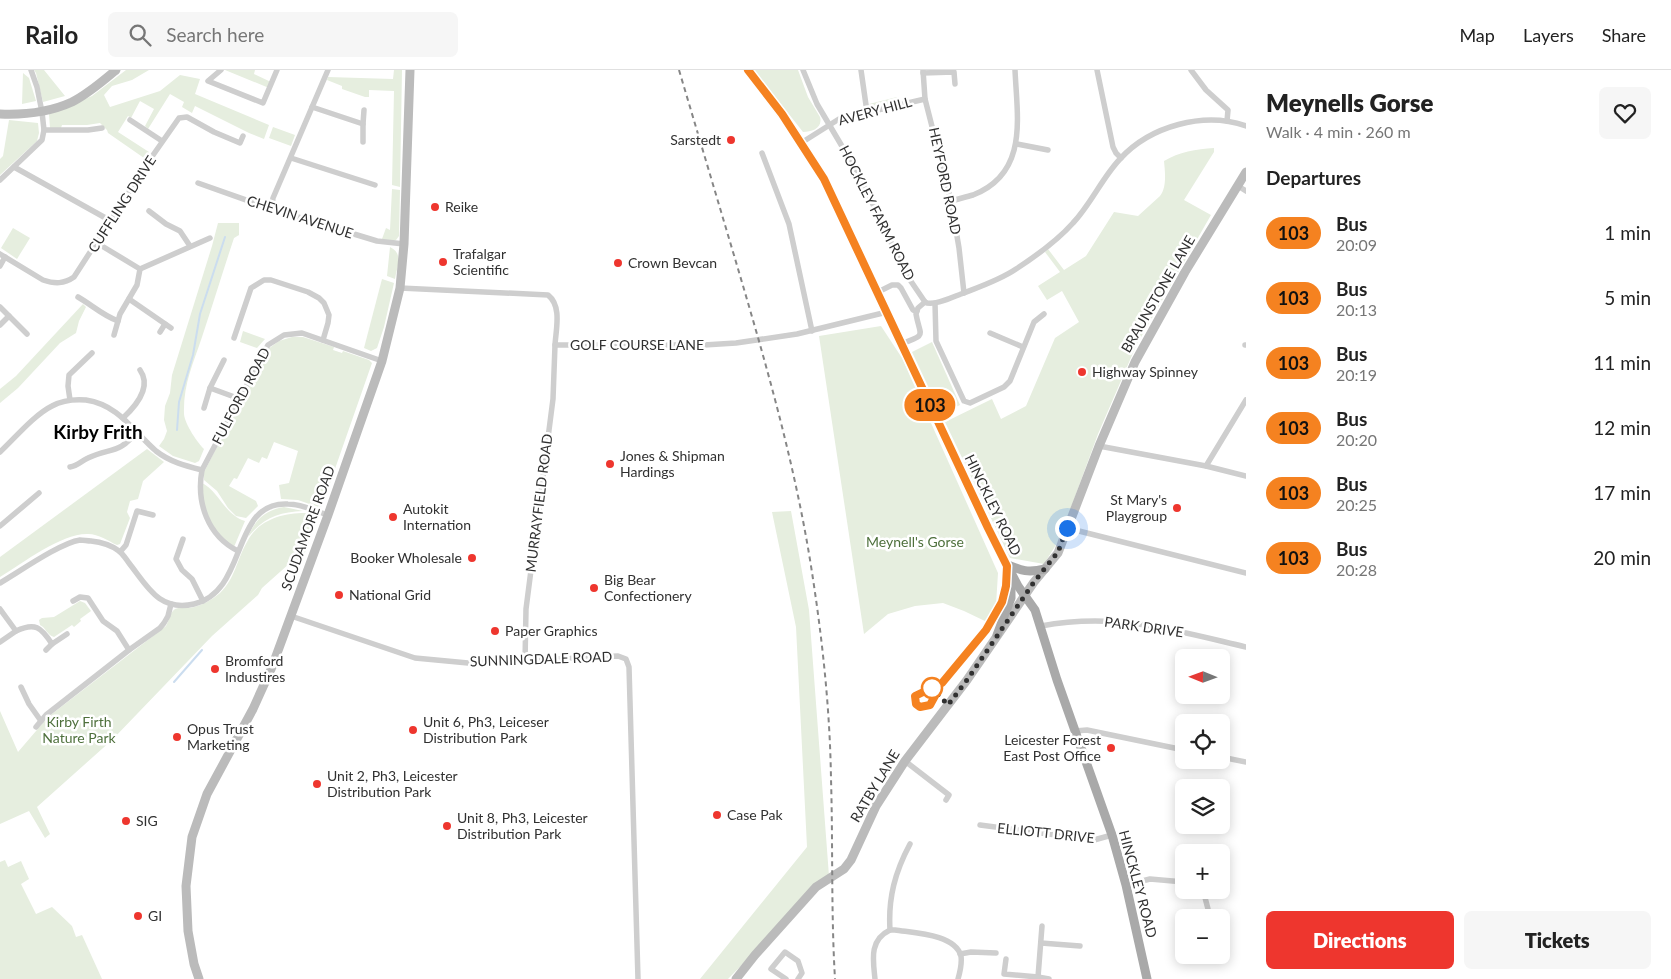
<!DOCTYPE html>
<meta charset="utf-8">
<style>
body{margin:0;font-family:Lato,sans-serif;background:#f6f6f6;color:#222;height:100vh;display:flex;flex-direction:column;font-size:19px;white-space:nowrap}
*{box-sizing:border-box;margin:0}
p{font-size:16px;color:#767676}
.icon{flex:none;width:28px;height:28px;fill:none;stroke:currentColor;stroke-width:2;stroke-linecap:round;stroke-linejoin:round}
.map{position:relative;flex:1;overflow:hidden}
.drawer{display:flex;flex-direction:column;background:#fff;width:425px}
.drawer>*{flex:none}
.badge{padding:0 10px;border-radius:16px;font-size:18px;line-height:32px}
.needle{width:32px;rotate:271deg}
.tools{position:absolute;left:1175px;top:579px;display:grid;gap:10px}
.tools a{display:grid;place-items:center;width:55px;height:55px;border-radius:8px;background:#fff;box-shadow:0 2px 12px #0003;font-size:25px}
.you{position:absolute;width:25px;height:25px;margin:-12px;border:4px solid #fff;border-radius:50%;background:#1a73e8;box-shadow:0 0 0 8px #1a73e833}
.map>.badge{position:absolute;translate:-50% -50%;box-shadow:0 0 0 2px #fff}
h2{padding:0 20px;font-size:19px;line-height:45px}
.round{display:grid;place-items:center;flex:none;width:52px;height:52px;border-radius:8px;background:#f6f6f6}
.headline{display:flex;align-items:center;justify-content:space-between;height:85px;padding:0 20px}
h1{font-size:24px;font-weight:800;line-height:38px}
.cta{display:flex;gap:10px;margin-top:auto;padding:10px 20px}
.cta a{flex:1;height:58px;border-radius:8px;background:#ee362e;color:#fff;font-size:20px;font-weight:800;line-height:58px;text-align:center}
.cta a+a{background:#f6f6f6;color:#222}
ul{padding:0;list-style:none}
li{display:flex;align-items:center;gap:15px;height:65px;padding:0 20px}
li div{flex:1}
li b{display:block;font-size:19px}
li em{font-style:normal}
li .badge{min-width:55px;font-weight:700;text-align:center}
header{display:flex;align-items:center;gap:30px;box-sizing:border-box;height:70px;padding:0 25px;background:#fff;border-bottom:1px solid #e0e0e0}
header strong{font-size:24px}
nav{display:flex;gap:28px;margin-inline-start:auto;font-size:18px}
.search{width:350px;height:45px;background:#f6f6f6;display:flex;align-items:center;gap:12px;box-sizing:border-box;padding:0 18px;border-radius:8px;color:#767676;font-size:19px}
main{display:flex;flex:1;min-height:0}
.map>svg:first-child{display:block}
.green{fill:#e6eedf}
.lines{fill:none;stroke-linecap:round;stroke-linejoin:round}
.stream{stroke:#cbddef;stroke-width:2}
.street{stroke:#cecece;stroke-width:5.5}
.secondary{stroke:#bbb;stroke-width:9}
.primary{stroke:#a9a9a9;stroke-width:9}
.rail{stroke:#868686;stroke-width:2;stroke-dasharray:5 4;stroke-linecap:butt}
.line-casing{stroke:#fff;stroke-width:11}
.line{stroke:#f58220;stroke-width:8}
.walk{stroke:#313131;stroke-width:5;stroke-dasharray:0 9}
.poi-dot{fill:#ee362e;stroke:#fff;stroke-width:2}
.stop-dot{fill:#fff;stroke:#f58220;stroke-width:2.5}
.labels{text-anchor:middle;stroke-width:5;stroke-linejoin:round;paint-order:stroke}
.street-label{font-size:14px;fill:#313131;stroke:#fff}
.poi-label{font-size:14px;fill:#313131;stroke:#fff;text-anchor:start}
.park-label{font-size:14px;fill:#4e703c;stroke:#fff}
.district-label{font-size:19px;font-weight:bold;fill:#000;stroke:#fff}
</style>
<header>
<strong>Railo</strong>
<div class="search"><svg class="icon" aria-label="search" viewBox="0 0 24 24"><circle cx="10" cy="10" r="6"/><path d="M15 15l6 6"/></svg>Search here</div>
<nav><a>Map</a><a>Layers</a><a>Share</a></nav>
</header>
<main>
<div class="map">
<svg width="1246" height="909" viewBox="0 0 1246 909">
<rect width="100%" height="100%" fill="#fff"/>
<g class="green">
<polygon points="34,0 44,0 65,26 43,32 36,3"/>
<polygon points="126,0 149,0 132,10 112,16 104,25 110,37 160,21 180,5 200,9 195,24 269,55 264,69 249,63 195,36 192,43 182,37 184,32 170,24 148,59 145,56 154,39 140,31 131,48 128,46 118,62 149,82 144,88 108,63 107,60 100,53 87,55 62,55 61,58 50,58 49,44 92,26"/>
<polygon points="225,0 255,0 254,4 271,12 269,18"/>
<polygon points="394,0 402,0 400,117 392,115 394,21 369,20 369,27 365,27 342,19 342,16 327,10 328,7 393,9"/>
<path d="M754,0H798L808,27L820,47C823,58 812,62 803,62Z"/>
<polygon points="23,3 29,8 36,31 22,34"/>
<polygon points="897,27 898,33 876,38 869,34"/>
<polygon points="9,50 38,53 39,63 37,71 0,105 0,89 3,86"/>
<polygon points="273,57 295,65 291,76 269,68"/>
<path d="M1214,78V82L1184,130L1211,145L1136,276L1098,364L1059,470L1044,494L1010,488L945,352L992,329L1001,349L1026,336L1055,268L1079,252L1062,221L1047,230L1038,216L1060,202L1045,182L1048,179L1064,200L1086,186L1114,142L1138,146L1160,126C1167,117 1165,102 1164,91C1179,82 1196,79 1214,78Z"/>
<polygon points="392,119 400,120 399,166 396,170 392,172 382,169 386,158 390,160"/>
<path d="M218,153H239V165L234,168C223,201 213,234 202,267C193,294 183,315 184,344C185,355 198,373 204,379L199,391L195,393L173,386L159,376L164,369L167,361L164,350L165,336L170,323L172,305L212,176Z"/>
<polygon points="13,158 30,168 17,189 1,178"/>
<path d="M390,177C404,184 397,196 395,209L387,206Z"/>
<polygon points="382,209 394,213 384,257 377,278 371,281 364,278"/>
<polygon points="83,234 86,237 79,251 76,263 60,273 18,318 0,333 0,319 16,306"/>
<polygon points="881,256 902,288 998,503 996,535 987,552 964,541 943,533 915,536 888,544 864,564 819,266"/>
<polygon points="243,261 265,269 257,278 240,272"/>
<polygon points="292,267 303,267 334,277 333,280 342,283 343,281 369,290 372,293 322,436 318,437 298,430 281,429 279,415 289,413 298,381 274,372 267,389 262,387 259,393 248,388 237,409 234,408 229,416 256,431 258,436 246,448 236,446 228,438 217,421 204,410 204,402 268,279 279,271"/>
<polygon points="932,272 960,335 941,344 912,282"/>
<path d="M147,379L164,392L143,411L138,429L130,431L127,442L130,448L120,474L117,475C108,471 99,464 88,464C62,463 23,493 0,507V487Z"/>
<path d="M200,412C220,421 223,444 245,451L234,477L228,476L205,446Z"/>
<path d="M284,437L303,441C279,442 263,448 248,467C255,450 265,440 284,437Z"/>
<polygon points="791,441 809,540 829,806 728,909 700,909 807,777 796,557 772,442"/>
<path d="M305,443L315,447L316,451L300,497L290,493L262,518L258,525L212,566L112,670L37,737L50,764L45,768L29,741L0,754V641L18,682L48,647L166,556C169,551 170,542 175,539C179,537 185,538 190,538C201,536 212,530 220,523C235,509 237,489 247,472C258,450 282,443 305,443Z"/>
<path d="M80,531L85,533L91,541L80,549L81,551L74,557L72,555L54,567C47,565 46,558 40,555L39,550L42,548L54,547Z"/>
<polygon points="5,790 8,797 21,791 29,809 21,814 36,844 52,837 72,856 76,867 82,865 102,909 0,909 0,792"/>
</g>
<g class="lines">
<g class="stream">
<polyline points="177,360 179,332 193,285 200,244 225,167"/>
<polyline points="174,612 202,580"/>
</g>
<g class="street">
<polyline points="221,0 208,11 263,33 277,0"/>
<polyline points="803,0 817,34 859,105 906,204 925,232"/>
<polyline points="861,0 867,42"/>
<polyline points="923,0 925,29 951,131 959,178 964,223"/>
<polyline points="1097,0 1113,77 1116,83 1121,88"/>
<polyline points="1191,0 1206,20 1228,40 1227,51"/>
<polyline points="923,3 954,2 955,14"/>
<polyline points="312,37 363,54 363,72"/>
<polyline points="130,50 162,71"/>
<polyline points="363,54 364,40"/>
<polyline points="44,60 88,60 102,58"/>
<polyline points="801,73 839,49 925,29"/>
<polyline points="1017,74 1048,80"/>
<polyline points="762,83 789,154 812,261"/>
<polyline points="291,88 375,115"/>
<polyline points="14,97 111,151"/>
<polyline points="0,110 42,70 44,60 42,42 37,17 31,0"/>
<polyline points="198,113 263,136 272,135 278,141 377,171 404,174"/>
<polyline points="1238,116 1246,121"/>
<path d="M951,131C958,129 966,127 973,125C1029,103 1017,47 1015,0"/>
<polyline points="272,135 273,128 328,0"/>
<polyline points="149,141 166,154 180,161 190,176"/>
<polyline points="97,173 140,199 210,168"/>
<path d="M0,184L43,210C55,214 64,214 74,207L151,88L179,48L187,47L214,62L240,73L243,66"/>
<polyline points="0,196 5,187"/>
<path d="M400,218L548,225C562,236 556,259 555,275H704L736,273L797,264L887,242"/>
<polyline points="878,222 892,215 898,215 901,218 913,240 917,241"/>
<path d="M78,227C92,235 102,245 118,251"/>
<polyline points="129,229 171,258"/>
<path d="M925,232C932,237 953,227 961,224C979,217 1000,210 1016,199C1036,186 1057,171 1073,153C1091,134 1102,108 1120,89C1150,56 1204,41 1246,56"/>
<polyline points="935,233 936,271 964,331 970,333 1004,317 1010,311 1034,252 1044,244"/>
<polyline points="0,237 27,264"/>
<polyline points="0,255 9,246"/>
<polyline points="160,262 165,254"/>
<polyline points="990,263 1023,277"/>
<polyline points="114,265 120,244 137,215 140,199"/>
<polyline points="234,268 251,218 264,210 271,210 308,222 319,228 324,233 329,245 328,253 323,270"/>
<path d="M901,274C928,264 920,267 916,244L918,238L925,232"/>
<polyline points="1245,275 1246,275"/>
<polyline points="210,318 240,329"/>
<polyline points="70,330 68,316 69,305 92,283"/>
<polyline points="204,338 210,318 224,290"/>
<path d="M123,348C137,335 152,317 140,300"/>
<polyline points="1099,376 1206,396 1246,406"/>
<path d="M0,382C15,368 34,345 52,336C63,330 74,329 86,330C119,335 133,361 156,381C170,392 186,396 202,400"/>
<polyline points="1206,396 1246,330"/>
<path d="M70,397C78,396 81,391 88,388C111,377 119,385 137,361"/>
<polyline points="0,456 39,423"/>
<polyline points="1067,458 1246,503"/>
<polyline points="183,469 176,489 182,500 192,509 203,531"/>
<path d="M238,481C208,466 196,433 202,400L268,275L284,265L302,263L382,291"/>
<polyline points="120,482 126,475 137,441 153,445"/>
<path d="M0,513C19,502 60,473 80,470C83,470 88,471 91,471C101,472 111,475 119,481C123,484 126,489 129,493C147,516 159,542 194,534C249,521 230,431 288,434C302,434 315,441 328,445"/>
<polyline points="73,531 80,527 88,528 103,551 117,561 129,580"/>
<path d="M0,539L16,561C35,552 41,557 52,574L67,564"/>
<polyline points="291,546 415,588 468,593 618,586 626,589 629,597 638,909"/>
<path d="M1041,556C1116,542 1174,560 1246,577"/>
<polyline points="0,572 16,561"/>
<polyline points="46,580 52,574"/>
<polyline points="525,592 526,539 553,329 555,275"/>
<polyline points="21,617 29,634 41,651"/>
<polyline points="36,657 46,645 129,580 160,558 164,553 168,546 171,534"/>
<polyline points="1075,661 1087,660 1184,680"/>
<polyline points="1221,687 1246,692"/>
<polyline points="905,691 949,725 946,730"/>
<polyline points="980,755 1094,770 1112,765"/>
<polyline points="1126,815 1150,809 1184,812"/>
<polyline points="1203,820 1208,839"/>
<polyline points="1042,856 1038,907 1049,909"/>
<path d="M890,860H895C914,863 955,864 961,886C962,893 960,902 958,909"/>
<polyline points="1041,873 1080,876"/>
<polyline points="960,884 971,882 996,883"/>
<polyline points="1006,889 1004,904 1038,907"/>
<polyline points="786,909 771,899 785,882 798,891 802,903 798,909"/>
<path d="M875,909C873,890 869,870 890,860C888,828 895,802 910,774"/>
</g>
<g class="secondary">
<path d="M0,44C24,45 50,42 72,32C88,24 103,11 116,0"/>
<polyline points="199,909 194,894 188,861 186,816 192,767 207,724 253,639 272,597 328,445 382,291 400,218 404,174 410,0"/>
<polyline points="736,909 755,885 816,817 844,799 851,790 876,736 905,691 967,610 1034,512 1058,483 1099,376 1135,292 1185,202 1246,102"/>
</g>
<g class="primary">
<polyline points="748,0 789,54 824,109 988,459 1018,516 1035,540 1057,610 1112,765 1126,815 1147,909"/>
<path d="M1006,494C1022,501 1028,503 1045,499"/>
<polyline points="997,565 1011,528 1011,506"/>
</g>
<path class="rail" d="M679,0C698,64 717,128 736,192C767,297 797,401 813,509C823,575 830,642 831,709C833,775 831,842 835,909"/>
</g>
<g class="lines">
<g class="line-casing">
<polyline id="line" points="748,0 782,44 824,109 988,458 1007,496 1006,516 1002,532 986,560 942,613 915,626 916,634 920,637 930,635 936,624"/>
</g>
<use href="#line" class="line"/>
<polyline class="walk" points="932,618 948,635 967,610 1034,512 1058,482 1067,458"/>
</g>
<g class="poi-dot">
<circle cx="731" cy="70" r="5"/>
<circle cx="435" cy="137" r="5"/>
<circle cx="443" cy="192" r="5"/>
<circle cx="618" cy="193" r="5"/>
<circle cx="1082" cy="302" r="5"/>
<circle cx="610" cy="394" r="5"/>
<circle cx="1177" cy="438" r="5"/>
<circle cx="393" cy="447" r="5"/>
<circle cx="472" cy="488" r="5"/>
<circle cx="594" cy="518" r="5"/>
<circle cx="339" cy="525" r="5"/>
<circle cx="495" cy="561" r="5"/>
<circle cx="215" cy="599" r="5"/>
<circle cx="413" cy="660" r="5"/>
<circle cx="177" cy="667" r="5"/>
<circle cx="1111" cy="678" r="5"/>
<circle cx="317" cy="714" r="5"/>
<circle cx="717" cy="745" r="5"/>
<circle cx="126" cy="751" r="5"/>
<circle cx="447" cy="756" r="5"/>
<circle cx="138" cy="846" r="5"/>
</g>
<circle class="stop-dot" cx="932" cy="618" r="10"/>
<g class="labels">
<g class="street-label">
<text transform="translate(875 41) rotate(-15)" y="5">AVERY HILL</text>
<text transform="translate(945 111) rotate(78)" y="5">HEYFORD ROAD</text>
<text transform="translate(122 134) rotate(-57)" y="5">CUFFLING DRIVE</text>
<text transform="translate(877 143) rotate(63)" y="5">HOCKLEY FARM ROAD</text>
<text transform="translate(300 147) rotate(18)" y="5">CHEVIN AVENUE</text>
<text transform="translate(1158 224) rotate(-60)" y="5">BRAUNSTONE LANE</text>
<text x="637" y="280">GOLF COURSE LANE</text>
<text transform="translate(241 326) rotate(-62)" y="5">FULFORD ROAD</text>
<text transform="translate(539 433) rotate(-83)" y="5">MURRAYFIELD ROAD</text>
<text transform="translate(993 435) rotate(64)" y="5">HINCKLEY ROAD</text>
<text transform="translate(308 458) rotate(-70)" y="5">SCUDAMORE ROAD</text>
<text transform="translate(1144 557) rotate(8)" y="5">PARK DRIVE</text>
<text transform="translate(541 589) rotate(-2)" y="5">SUNNINGDALE ROAD</text>
<text transform="translate(875 716) rotate(-59)" y="5">RATBY LANE</text>
<text transform="translate(1046 763) rotate(6)" y="5">ELLIOTT DRIVE</text>
<text transform="translate(1138 814) rotate(75)" y="5">HINCKLEY ROAD</text>
</g>
<g class="poi-label">
<text x="721" y="75" text-anchor="end">Sarstedt</text>
<text x="445" y="142">Reike</text>
<text x="453" y="189">Trafalgar<tspan x="453" dy="16">Scientific</tspan></text>
<text x="628" y="198">Crown Bevcan</text>
<text x="1092" y="307">Highway Spinney</text>
<text x="620" y="391">Jones &amp; Shipman<tspan x="620" dy="16">Hardings</tspan></text>
<text x="1167" y="435" text-anchor="end">St Mary's<tspan x="1167" dy="16">Playgroup</tspan></text>
<text x="403" y="444">Autokit<tspan x="403" dy="16">Internation</tspan></text>
<text x="462" y="493" text-anchor="end">Booker Wholesale</text>
<text x="604" y="515">Big Bear<tspan x="604" dy="16">Confectionery</tspan></text>
<text x="349" y="530">National Grid</text>
<text x="505" y="566">Paper Graphics</text>
<text x="225" y="596">Bromford<tspan x="225" dy="16">Industires</tspan></text>
<text x="423" y="657">Unit 6, Ph3, Leiceser<tspan x="423" dy="16">Distribution Park</tspan></text>
<text x="187" y="664">Opus Trust<tspan x="187" dy="16">Marketing</tspan></text>
<text x="1101" y="675" text-anchor="end">Leicester Forest<tspan x="1101" dy="16">East Post Office</tspan></text>
<text x="327" y="711">Unit 2, Ph3, Leicester<tspan x="327" dy="16">Distribution Park</tspan></text>
<text x="727" y="750">Case Pak</text>
<text x="457" y="753">Unit 8, Ph3, Leicester<tspan x="457" dy="16">Distribution Park</tspan></text>
<text x="136" y="756">SIG</text>
<text x="148" y="851">GI</text>
</g>
<g class="park-label">
<text x="915" y="477">Meynell's Gorse</text>
<text x="79" y="657">Kirby Firth<tspan x="79" dy="16">Nature Park</tspan></text>
</g>
<g class="district-label">
<text x="98" y="369">Kirby Frith</text>
</g>
</g>
</svg>
<div class="tools">
<a><svg class="needle" viewBox="-14 -14 28 28"><path d="M0-13l5 13h-10z" fill="#e53935"/><path d="M0 13l5-13h-10z" fill="#767676"/></svg></a>
<a><svg class="icon" aria-label="locate" viewBox="0 0 24 24"><circle cx="12" cy="12" r="6"/><path d="M12 2v4M12 18v4M2 12h4M18 12h4"/></svg></a>
<a><svg class="icon" aria-label="layers" viewBox="0 0 24 24"><path d="M12 4l9 5-9 5-9-5zM3 14l9 5 9-5"/></svg></a>
<a>+</a>
<a>−</a>
</div>
<div class="you" style="left:1067px;top:458px"></div>
<b class="badge" style="left:930px;top:335px;background:#f58220;color:#111">103</b>
</div>
<section class="drawer">
<div class="headline"><div><h1>Meynells Gorse</h1><p>Walk · 4 min · 260 m</p></div><a class="round"><svg class="icon" aria-label="heart" viewBox="0 0 24 24"><path d="M12 20l-8-8c-3-5 5-10 8-4 3-6 11-1 8 4z"/></svg></a></div>
<h2>Departures</h2>
<ul>
<li><span class="badge" style="background:#f58220;color:#111">103</span><div><b>Bus</b><p>20:09</p></div><em>1 min</em></li>
<li><span class="badge" style="background:#f58220;color:#111">103</span><div><b>Bus</b><p>20:13</p></div><em>5 min</em></li>
<li><span class="badge" style="background:#f58220;color:#111">103</span><div><b>Bus</b><p>20:19</p></div><em>11 min</em></li>
<li><span class="badge" style="background:#f58220;color:#111">103</span><div><b>Bus</b><p>20:20</p></div><em>12 min</em></li>
<li><span class="badge" style="background:#f58220;color:#111">103</span><div><b>Bus</b><p>20:25</p></div><em>17 min</em></li>
<li><span class="badge" style="background:#f58220;color:#111">103</span><div><b>Bus</b><p>20:28</p></div><em>20 min</em></li>
</ul>
<div class="cta"><a>Directions</a><a>Tickets</a></div>
</section>
</main>
